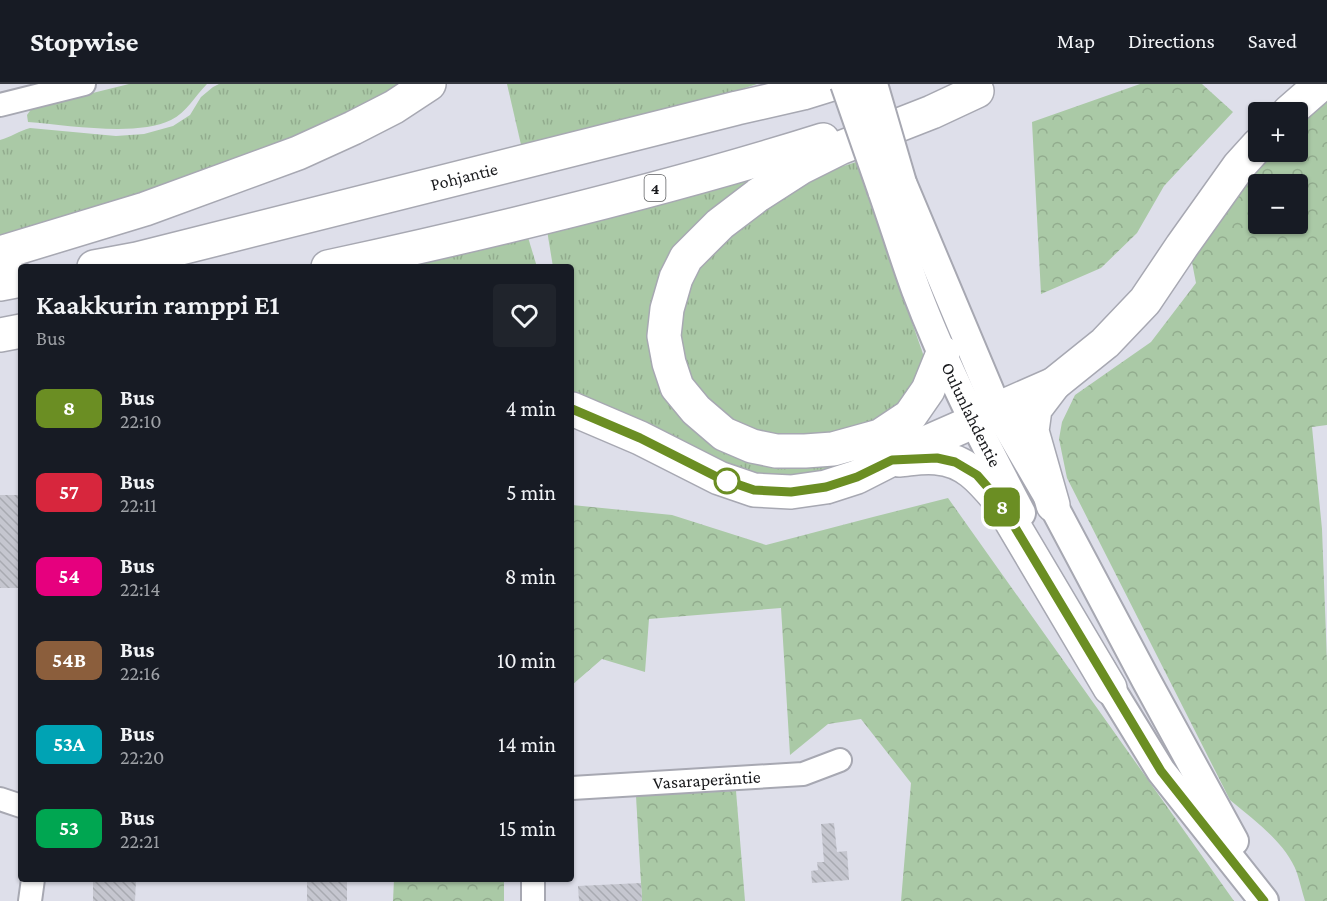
<!DOCTYPE html>
<meta charset="utf-8">
<style>
body{margin:0;font-family:"Crimson Pro",serif;background:#20242c;color:#f1f3f6;height:100vh;display:flex;flex-direction:column;font-size:22px;white-space:nowrap}
*{box-sizing:border-box;margin:0}
p{font-size:20px;color:#9ea1a6}
.icon{flex:none;width:33px;height:33px;fill:none;stroke:currentColor;stroke-width:2;stroke-linecap:round;stroke-linejoin:round}
.map{position:relative;flex:1;overflow:hidden}
.details{position:absolute;left:18px;top:180px;width:556px;height:618px;display:flex;flex-direction:column;background:#171b24;border-radius:6px;box-shadow:0 2px 4px #0004}
.details>*{flex:none}
.badge{padding:0 12px;border-radius:9px;font-size:21px;line-height:39px}
.tools{position:absolute;left:1248px;top:18px;display:grid;gap:12px}
.tools a{display:grid;place-items:center;width:60px;height:60px;border-radius:6px;background:#171b24;box-shadow:0 2px 4px #0004;font-size:30px}
.map>.badge{position:absolute;translate:-50% -50%;box-shadow:0 0 0 3px #fff}
.round{display:grid;place-items:center;flex:none;width:63px;height:63px;border-radius:6px;background:#20242c}
.summary{display:flex;align-items:center;justify-content:space-between;height:102px;padding:0 18px}
h1{font-size:28px;font-weight:600;line-height:45px}
ul{padding:0;list-style:none}
li{display:flex;align-items:center;gap:18px;height:84px;padding:0 18px}
li div{flex:1}
li b{display:block;font-size:22px}
li em{font-style:normal}
li .badge{min-width:66px;font-weight:700;text-align:center}
header{display:flex;align-items:center;gap:36px;box-sizing:border-box;height:84px;padding:0 30px;background:#171b24;border-bottom:2px solid #363941}
header strong{font-size:28px}
nav{display:flex;gap:33px;margin-inline-start:auto;font-size:21px}
.map>svg:first-child{display:block}
.grass{fill:url(#grass-tufts)}
.forest{fill:url(#forest-crowns);fill-rule:evenodd}
.building{fill:url(#building-back-hatch)}
.lines{fill:none;stroke-linecap:round;stroke-linejoin:round}
.minor-casing{stroke:#a7a8b2;stroke-width:26}
.major-casing{stroke:#a7a8b2;stroke-width:32}
.highway-casing{stroke:#a7a8b2;stroke-width:36}
.minor{stroke:#fff;stroke-width:22}
.major{stroke:#fff;stroke-width:28}
.highway{stroke:#fff;stroke-width:33}
.major-bridge-casing{stroke:#a7a8b2;stroke-width:32;stroke-linecap:butt}
.major-bridge{stroke:#fff;stroke-width:28}
.line-casing{stroke:#fff;stroke-width:14}
.line{stroke:#6b8e23;stroke-width:9}
.stop-dot{fill:#fff;stroke:#6b8e23;stroke-width:3}
.labels{text-anchor:middle;stroke-width:4.5;stroke-linejoin:round;paint-order:stroke}
.shield{fill:#fff;stroke:#5d5e60;stroke-width:1.5}
.shield-label{font-size:16px;font-weight:bold;fill:#18191c}
.street-label{font-size:18px;fill:#18191c;stroke:#fff}
</style>
<header>
<strong>Stopwise</strong>
<nav><a>Map</a><a>Directions</a><a>Saved</a></nav>
</header>
<div class="map">
<svg width="1327" height="817" viewBox="0 0 1327 817">
<defs>
<pattern id="grass-tufts" width="24" height="20" patternUnits="userSpaceOnUse" patternTransform="scale(1.5)"><rect width="24" height="20" fill="#aac9a6"/><path d="M3 7l-1-3M5 7V3M7 7l1-3M15 17l-1-3M17 17v-4M19 17l1-3" fill="none" stroke="#92ac8e"/></pattern>
<pattern id="forest-crowns" width="20" height="18" patternUnits="userSpaceOnUse" patternTransform="scale(1.5)"><rect width="20" height="18" fill="#aac9a6"/><path d="M2 6a3 3 0 1 1 6 0M12 15a3 3 0 1 1 6 0" fill="none" stroke="#92ac8e"/></pattern>
<pattern id="building-back-hatch" width="6" height="6" patternUnits="userSpaceOnUse" patternTransform="scale(1.5)"><rect width="6" height="6" fill="#c5c6cf"/><path d="M-1 5l2 2M0 0l6 6M5-1l2 2" fill="none" stroke="#a8aab1"/></pattern>
</defs>
<rect width="100%" height="100%" fill="#dedfea"/>
<g class="grass">
<path d="M129,0H207C195,12 187,28 171,36C137,53 67,41 28,38L27,31L32,24Z"/>
<path d="M219,0H415L351,37L0,163V56C11,53 19,47 30,44L116,52L144,50L173,42L190,31L201,13L213,3Z"/>
<polygon points="507,0 757,0 730,9 522,65"/>
<polygon points="804,73 748,106 655,248 710,358 917,355 819,391 787,395 743,388 572,313 572,183 553,183 547,146"/>
<polygon points="856,78 929,287 910,321 832,357 771,356 723,339 683,288 678,255 684,216 700,183 737,140 819,90"/>
<polygon points="527,150 537,183 378,183"/>
</g>
<g class="forest">
<polygon points="1140,0 1202,0 1233,28 1164,102 1137,149 1101,184 1041,210 1032,38"/>
<path d="M1327,2V341L1312,343L1322,445L1327,578V817H1305C1302,808 1300,798 1297,789C1286,759 1254,736 1230,716L1067,394L1059,355L1062,338L1075,311L1151,258L1196,199L1190,168L1262,68H1298V31ZM1258,100H1298V140H1258Z"/>
<polygon points="948,414 1234,817 901,817 911,699 861,635 828,640 790,671 781,524 649,535 645,588 602,575 572,601 572,421 672,431 766,461 873,433"/>
<polygon points="736,707 745,817 642,817 636,712"/>
<polygon points="394,795 504,795 504,817 393,817"/>
</g>
<g class="building">
<rect x="0" y="411" width="21" height="93"/>
<polygon points="834,739 837,768 847,767 849,796 812,799 811,787 818,786 817,778 824,778 821,740"/>
<rect x="307" y="795" width="40" height="22"/>
<polygon points="93,796 136,796 135,817 93,817"/>
<polygon points="641,799 642,817 579,817 578,802"/>
</g>
<g class="lines">
<g class="minor-casing">
<g id="minor">
<polyline points="0,21 84,0"/>
<path id="s1" d="M572,704L803,690L840,676"/>
<polyline points="0,715 21,722"/>
<polyline points="30,817 33,795"/>
<polyline points="533,817 533,795"/>
</g>
</g>
<g class="major-casing">
<g id="major">
<polyline points="902,99 997,325 1053,421 1146,596 1234,757"/>
<path id="s2" d="M882,106C894,140 904,173 916,206C945,283 983,356 1021,429"/>
<polyline points="1101,585 1110,604 1161,687 1264,817"/>
</g>
</g>
<g class="highway-casing">
<g id="highway">
<polyline points="1289,28 1321,0"/>
<polyline points="0,169 145,125 298,69 353,44 394,23 429,0"/>
<path id="s3" d="M94,183L137,175L737,24L803,9L832,0"/>
<path d="M328,183C494,147 661,107 823,56"/>
<polyline points="0,200 21,196"/>
<polyline points="0,251 21,247"/>
<polyline points="943,269 928,306 910,332 880,352 833,365 805,367 776,367 752,362 724,350 696,326 677,303 669,279 664,252 667,225 676,194 686,174 720,140 758,111 800,84 840,64 932,28 977,7"/>
<polyline points="572,325 640,354 719,394 754,406 791,408 826,403 857,393 916,363 973,338 997,325 1054,300 1105,259 1145,217 1182,162 1239,82 1258,61"/>
<path d="M899,376C911,375 925,372 937,374C965,376 981,395 998,415L1110,604"/>
<polyline points="1053,421 1032,347 1035,325 1054,300"/>
</g>
</g>
<use href="#minor" class="minor"/>
<use href="#major" class="major"/>
<use href="#highway" class="highway"/>
<g class="major-bridge-casing">
<g id="major-bridge">
<polyline points="845,0 882,106"/>
<polyline points="873,0 902,99"/>
</g>
</g>
<use href="#major-bridge" class="major-bridge"/>
</g>
<g class="lines">
<g class="line-casing">
<polyline id="line" points="572,325 640,354 719,394 754,406 791,408 826,403 857,393 892,376 937,374 955,378 977,391 998,415 1161,687 1264,817"/>
</g>
<use href="#line" class="line"/>
</g>
<circle class="stop-dot" cx="727" cy="397" r="12"/>
<g class="labels">
<rect class="shield" x="644.5" y="91" width="21" height="26" rx="4.5"/>
<g class="shield-label">
<text x="655" y="110">4</text>
</g>
<g class="street-label">
<text dy="6" stroke="none"><textPath href="#s3" startOffset="381">Pohjantie</textPath></text>
<text dy="6" stroke="none"><textPath href="#s2" startOffset="242">Oulunlahdentie</textPath></text>
<text dy="6" stroke="none"><textPath href="#s1" startOffset="135">Vasaraperäntie</textPath></text>
</g>
</g>
</svg>
<div class="tools">
<a>+</a>
<a>−</a>
</div>
<b class="badge" style="left:1002px;top:423px;background:#6b8e23;color:#fff">8</b>
<section class="details">
<div class="summary"><div><h1>Kaakkurin ramppi E1</h1><p>Bus</p></div><a class="round"><svg class="icon" aria-label="heart" viewBox="0 0 24 24"><path d="M12 20l-8-8c-3-5 5-10 8-4 3-6 11-1 8 4z"/></svg></a></div>
<ul>
<li><span class="badge" style="background:#6b8e23;color:#fff">8</span><div><b>Bus</b><p>22:10</p></div><em>4 min</em></li>
<li><span class="badge" style="background:#d7263d;color:#fff">57</span><div><b>Bus</b><p>22:11</p></div><em>5 min</em></li>
<li><span class="badge" style="background:#e6007e;color:#fff">54</span><div><b>Bus</b><p>22:14</p></div><em>8 min</em></li>
<li><span class="badge" style="background:#8b5e3c;color:#fff">54B</span><div><b>Bus</b><p>22:16</p></div><em>10 min</em></li>
<li><span class="badge" style="background:#00a3b4;color:#fff">53A</span><div><b>Bus</b><p>22:20</p></div><em>14 min</em></li>
<li><span class="badge" style="background:#00a651;color:#fff">53</span><div><b>Bus</b><p>22:21</p></div><em>15 min</em></li>
</ul>
</section>
</div>
